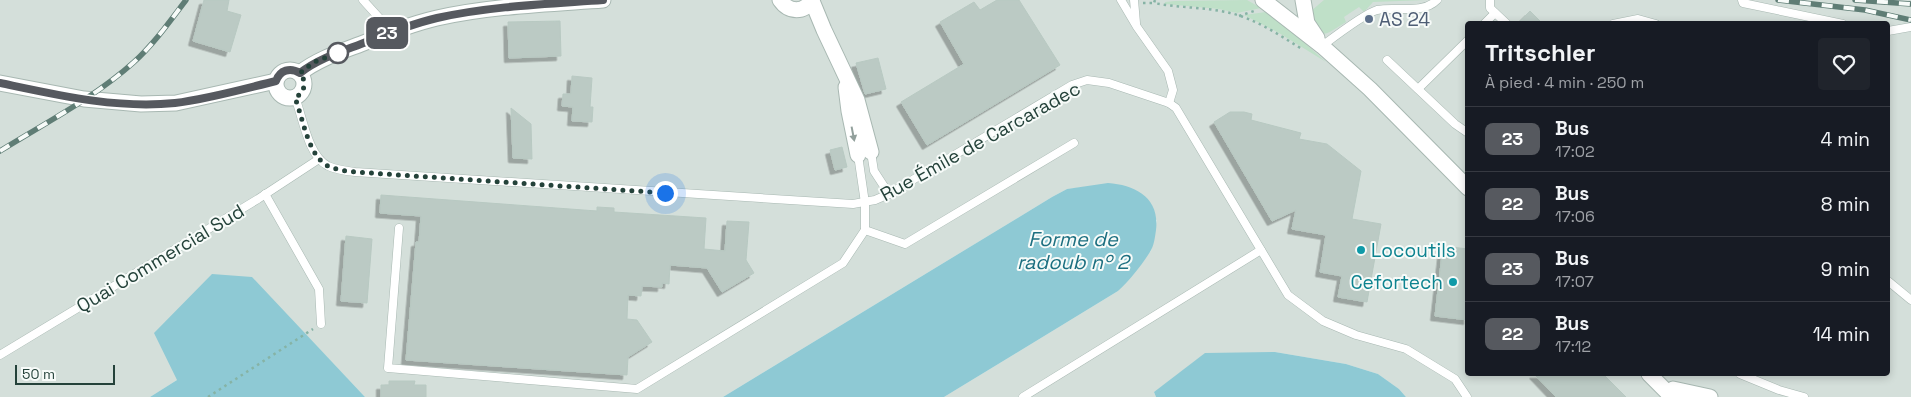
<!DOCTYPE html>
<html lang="fr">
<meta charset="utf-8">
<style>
body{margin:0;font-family:"Space Grotesk",sans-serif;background:#20242c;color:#f1f3f6;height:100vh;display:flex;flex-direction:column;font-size:19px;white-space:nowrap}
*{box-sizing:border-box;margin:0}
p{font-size:16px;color:#9ea1a6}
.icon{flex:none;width:28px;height:28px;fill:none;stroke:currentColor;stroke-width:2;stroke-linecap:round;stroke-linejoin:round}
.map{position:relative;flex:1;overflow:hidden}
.drawer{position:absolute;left:1465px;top:21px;width:425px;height:355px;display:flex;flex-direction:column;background:#171b24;border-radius:5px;box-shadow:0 2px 8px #0003}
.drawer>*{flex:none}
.badge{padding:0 10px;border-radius:8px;font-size:18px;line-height:32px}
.scale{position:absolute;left:15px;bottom:12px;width:100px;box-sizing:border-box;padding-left:5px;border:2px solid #24423a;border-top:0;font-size:14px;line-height:18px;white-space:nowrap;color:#24423a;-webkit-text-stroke:4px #f7fbf9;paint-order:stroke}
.you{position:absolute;width:25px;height:25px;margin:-12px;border:4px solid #fff;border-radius:50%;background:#1a73e8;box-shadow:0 0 0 8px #1a73e833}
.map>.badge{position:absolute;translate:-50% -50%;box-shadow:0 0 0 2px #fff}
.round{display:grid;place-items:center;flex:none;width:52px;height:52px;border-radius:5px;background:#20242c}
.overview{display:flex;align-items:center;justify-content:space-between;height:85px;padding:0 20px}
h1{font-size:24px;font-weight:700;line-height:38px}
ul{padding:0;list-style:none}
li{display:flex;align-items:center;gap:15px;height:65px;padding:0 20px;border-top:1px solid #363941}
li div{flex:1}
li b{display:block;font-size:19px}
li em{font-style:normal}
li .badge{min-width:55px;font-weight:700;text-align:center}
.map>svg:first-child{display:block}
.built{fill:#d4dfda;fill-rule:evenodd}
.green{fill:#bfe0c8}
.water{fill:#8ec9d4}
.building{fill:#bbcac4;stroke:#b8c9c2;filter:url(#shadow)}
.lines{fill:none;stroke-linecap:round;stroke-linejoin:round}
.service-casing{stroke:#a8b8b2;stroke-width:9}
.minor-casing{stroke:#a8b8b2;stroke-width:17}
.path{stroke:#86b3a5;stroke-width:2.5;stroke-dasharray:2.5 4;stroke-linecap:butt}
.service{stroke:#fff;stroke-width:8}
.minor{stroke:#fff;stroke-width:15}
.rail-casing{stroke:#5f7d75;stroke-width:5.5}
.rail{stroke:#f7fbf9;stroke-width:4;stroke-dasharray:11;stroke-linecap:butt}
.oneway{fill:#92a09c}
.line-casing{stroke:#fff;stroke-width:11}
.line{stroke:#56595f;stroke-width:8}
.walk{stroke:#24423a;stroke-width:5;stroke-dasharray:0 9}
.service-dot{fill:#5c6f8a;stroke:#f7fbf9;stroke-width:2}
.stop-dot{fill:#fff;stroke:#56595f;stroke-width:2.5}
.culture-dot{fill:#0f9aa8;stroke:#f7fbf9;stroke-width:2}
.labels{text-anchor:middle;stroke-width:4;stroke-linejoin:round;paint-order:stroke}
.service-label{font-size:19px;fill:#4e5e75;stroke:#f7fbf9;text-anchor:start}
.street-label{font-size:19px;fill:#24423a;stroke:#f7fbf9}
.culture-label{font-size:19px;fill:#0d838f;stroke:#f7fbf9;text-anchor:start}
.water-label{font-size:20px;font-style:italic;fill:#1c6f80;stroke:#f7fbf9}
</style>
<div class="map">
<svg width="1911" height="397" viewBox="0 0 1911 397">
<defs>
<filter id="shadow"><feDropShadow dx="-4.5" dy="4.5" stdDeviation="0" flood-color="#0004"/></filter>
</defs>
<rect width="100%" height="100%" fill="#e6efeb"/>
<path class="built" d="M0,0H1911V397H1406L1399,389L1378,374L1346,364L1275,352L1154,392L1156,397H944L1118,291L1151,251L1157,220L1087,187L1067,189L1052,197L723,397H365L309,338L177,380L150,397H0ZM1468,24H1888V374H1468Z"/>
<g class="green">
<polygon points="1247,0 1261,8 1237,13 1219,9 1165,4 1165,2 1175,1"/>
<path d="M1324,0H1426L1373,2L1364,12L1359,7L1344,17L1346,22C1322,37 1319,42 1311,11Z"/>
<polygon points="1266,12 1289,29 1326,62 1279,33 1244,15"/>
</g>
<g class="water">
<path d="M1108,183C1136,185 1160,198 1156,230C1155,237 1154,246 1150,252C1141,266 1130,280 1118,291L944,397H723L1052,197L1067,189Z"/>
<polygon points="212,274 252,277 365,397 150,397 177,380 154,333"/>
<polygon points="1275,352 1346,364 1378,374 1399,389 1406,397 1156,397 1154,392 1205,353"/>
</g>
<g class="building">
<polygon points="204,0 229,0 227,11 241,15 230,52 193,41"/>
<polygon points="997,0 1019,0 1060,65 927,145 901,102 964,64 940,22 974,2 980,10"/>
<polygon points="1530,11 1543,24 1517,24"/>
<polygon points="560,21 561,56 509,58 508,22"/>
<polygon points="878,58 886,89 865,94 856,63"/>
<polygon points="572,76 592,78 590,107 593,107 592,122 572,121 573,107 562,106 563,94 571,94"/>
<polygon points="511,108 531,124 532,159 513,158"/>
<polygon points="1230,112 1244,112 1252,114 1251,120 1301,133 1299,139 1327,144 1361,171 1352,219 1381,224 1367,302 1338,297 1342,276 1320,272 1326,235 1292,229 1296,210 1272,221 1214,122"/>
<polygon points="842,147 847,167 835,170 830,150"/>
<polygon points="381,195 597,211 597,207 614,208 614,212 706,218 704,249 725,251 727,221 749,222 746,260 754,273 722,292 707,268 670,265 669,284 662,283 662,287 642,286 641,296 628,295 627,319 637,320 652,342 628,357 627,375 406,360 416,242 419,242 421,216 380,213"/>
<polygon points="346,236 372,239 367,303 341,301"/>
<polygon points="1443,246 1468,249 1468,320 1435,316"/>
<polygon points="1534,374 1603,374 1626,397 1556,397"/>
<polygon points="389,381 415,381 414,385 426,385 426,397 381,397 381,385 389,385"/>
</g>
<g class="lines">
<g class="service-casing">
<g id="service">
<polyline points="363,0 392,32"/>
<polyline points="1121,0 1137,27 1168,71 1173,90 1169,103"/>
<polyline points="1134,0 1136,23"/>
<polyline points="1490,0 1490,8 1507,24"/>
<polyline points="1742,0 1743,3 1843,24"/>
<polyline points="1484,24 1495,13"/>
<polyline points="1613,24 1638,19 1656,24"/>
<polyline points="1888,31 1911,27"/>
<path d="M1322,46C1334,37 1364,14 1377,10C1396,6 1422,15 1437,0"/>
<polyline points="1387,60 1455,124 1468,133"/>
<polyline points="1418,89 1468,40"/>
<path d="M295,97C303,118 308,156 328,166C337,170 346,171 355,172L853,204L875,200L889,194L1072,85L1087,80L1109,83L1169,103L1176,108L1288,295L1323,321L1356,335L1406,349L1455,379L1467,397"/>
<polyline points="871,152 874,171 889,194"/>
<polyline points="265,194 319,289 321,324"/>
<polyline points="399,228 388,368 637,389 843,263 865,230 865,203 858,155"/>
<polyline points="865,230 905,244 1074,143"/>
<polyline points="1888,281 1911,300"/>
<polyline points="0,355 258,199 319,159"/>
<polyline points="1740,374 1779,390 1804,397"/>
<polyline points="1023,397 1261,250"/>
</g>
</g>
<g class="minor-casing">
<g id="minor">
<path d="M780,0C789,13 804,13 812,0"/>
<polyline points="1263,0 1322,46 1370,89 1468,188"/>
<polyline points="1303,0 1307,23 1317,38"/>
<polyline points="812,1 824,30 857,100 871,152"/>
<circle cx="290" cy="84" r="14"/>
<path d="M300,73C318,59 340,52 361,44C386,34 411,24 437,18C491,6 548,4 603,0"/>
<polyline points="0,83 84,99 141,104 176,103 276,81"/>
<polyline points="846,87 849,111 858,155"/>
<polyline points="1649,374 1672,397"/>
<polyline points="1668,393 1673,389 1710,397"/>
</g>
</g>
<g class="path">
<path d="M1155,0L1154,3C1179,8 1206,7 1230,13C1256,19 1279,35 1302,49"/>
<polyline points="1143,3 1154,3"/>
<polyline points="1239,16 1254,11"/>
<polyline points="208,397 313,329"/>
</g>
<use href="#service" class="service"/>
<use href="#minor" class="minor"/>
<g class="rail-casing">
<g id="rail">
<polyline points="1778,0 1865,10 1911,20"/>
<polyline points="1855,0 1911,4"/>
<path d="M0,151C45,123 94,98 134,62C154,44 170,21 186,0"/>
</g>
</g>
<use href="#rail" class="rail"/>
</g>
<defs><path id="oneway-solid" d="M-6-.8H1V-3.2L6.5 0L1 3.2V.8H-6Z" transform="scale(1.25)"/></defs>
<use class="oneway" href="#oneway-solid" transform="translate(853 134) rotate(79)"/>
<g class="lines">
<g class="line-casing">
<path id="line" d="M0,83C57,95 116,109 175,103C208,99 243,89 276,81C280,70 290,67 300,73C318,59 340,52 361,44C386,34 411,24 437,18C491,6 548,4 603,0"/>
</g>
<use href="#line" class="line"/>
<path class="walk" d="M338,53L344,51L314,62L300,73C307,82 305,92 295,98C303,118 308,156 328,166C337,170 346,171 355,172L665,193"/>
</g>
<circle class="service-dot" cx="1369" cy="19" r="5"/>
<circle class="stop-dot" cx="338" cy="53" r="10"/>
<g class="culture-dot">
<circle cx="1361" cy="250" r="5"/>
<circle cx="1453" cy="282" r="5"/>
</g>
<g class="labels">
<g class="service-label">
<text x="1379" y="26">AS 24</text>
</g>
<g class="street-label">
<text transform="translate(980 141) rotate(-29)" y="7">Rue Émile de Carcaradec</text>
<text transform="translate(160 258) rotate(-31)" y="7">Quai Commercial Sud</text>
</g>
<g class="culture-label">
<text x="1371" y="257">Locoutils</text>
<text x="1443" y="289" text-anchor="end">Cefortech</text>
</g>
<g class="water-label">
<text x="1073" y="246">Forme de<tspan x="1073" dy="23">radoub nº 2</tspan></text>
</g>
</g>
</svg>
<div class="scale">50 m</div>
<div class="you" style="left:665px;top:193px"></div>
<b class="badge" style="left:387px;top:33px;background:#56595f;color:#fff">23</b>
<section class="drawer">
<div class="overview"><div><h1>Tritschler</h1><p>À pied · 4 min · 250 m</p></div><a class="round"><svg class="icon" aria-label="heart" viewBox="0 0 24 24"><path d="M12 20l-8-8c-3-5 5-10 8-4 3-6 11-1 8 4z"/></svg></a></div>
<ul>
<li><span class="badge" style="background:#56595f;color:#fff">23</span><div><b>Bus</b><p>17:02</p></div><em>4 min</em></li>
<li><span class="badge" style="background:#56595f;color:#fff">22</span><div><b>Bus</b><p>17:06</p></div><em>8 min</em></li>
<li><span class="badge" style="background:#56595f;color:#fff">23</span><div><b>Bus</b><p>17:07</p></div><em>9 min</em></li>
<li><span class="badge" style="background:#56595f;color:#fff">22</span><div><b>Bus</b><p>17:12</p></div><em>14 min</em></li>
</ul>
</section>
</div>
